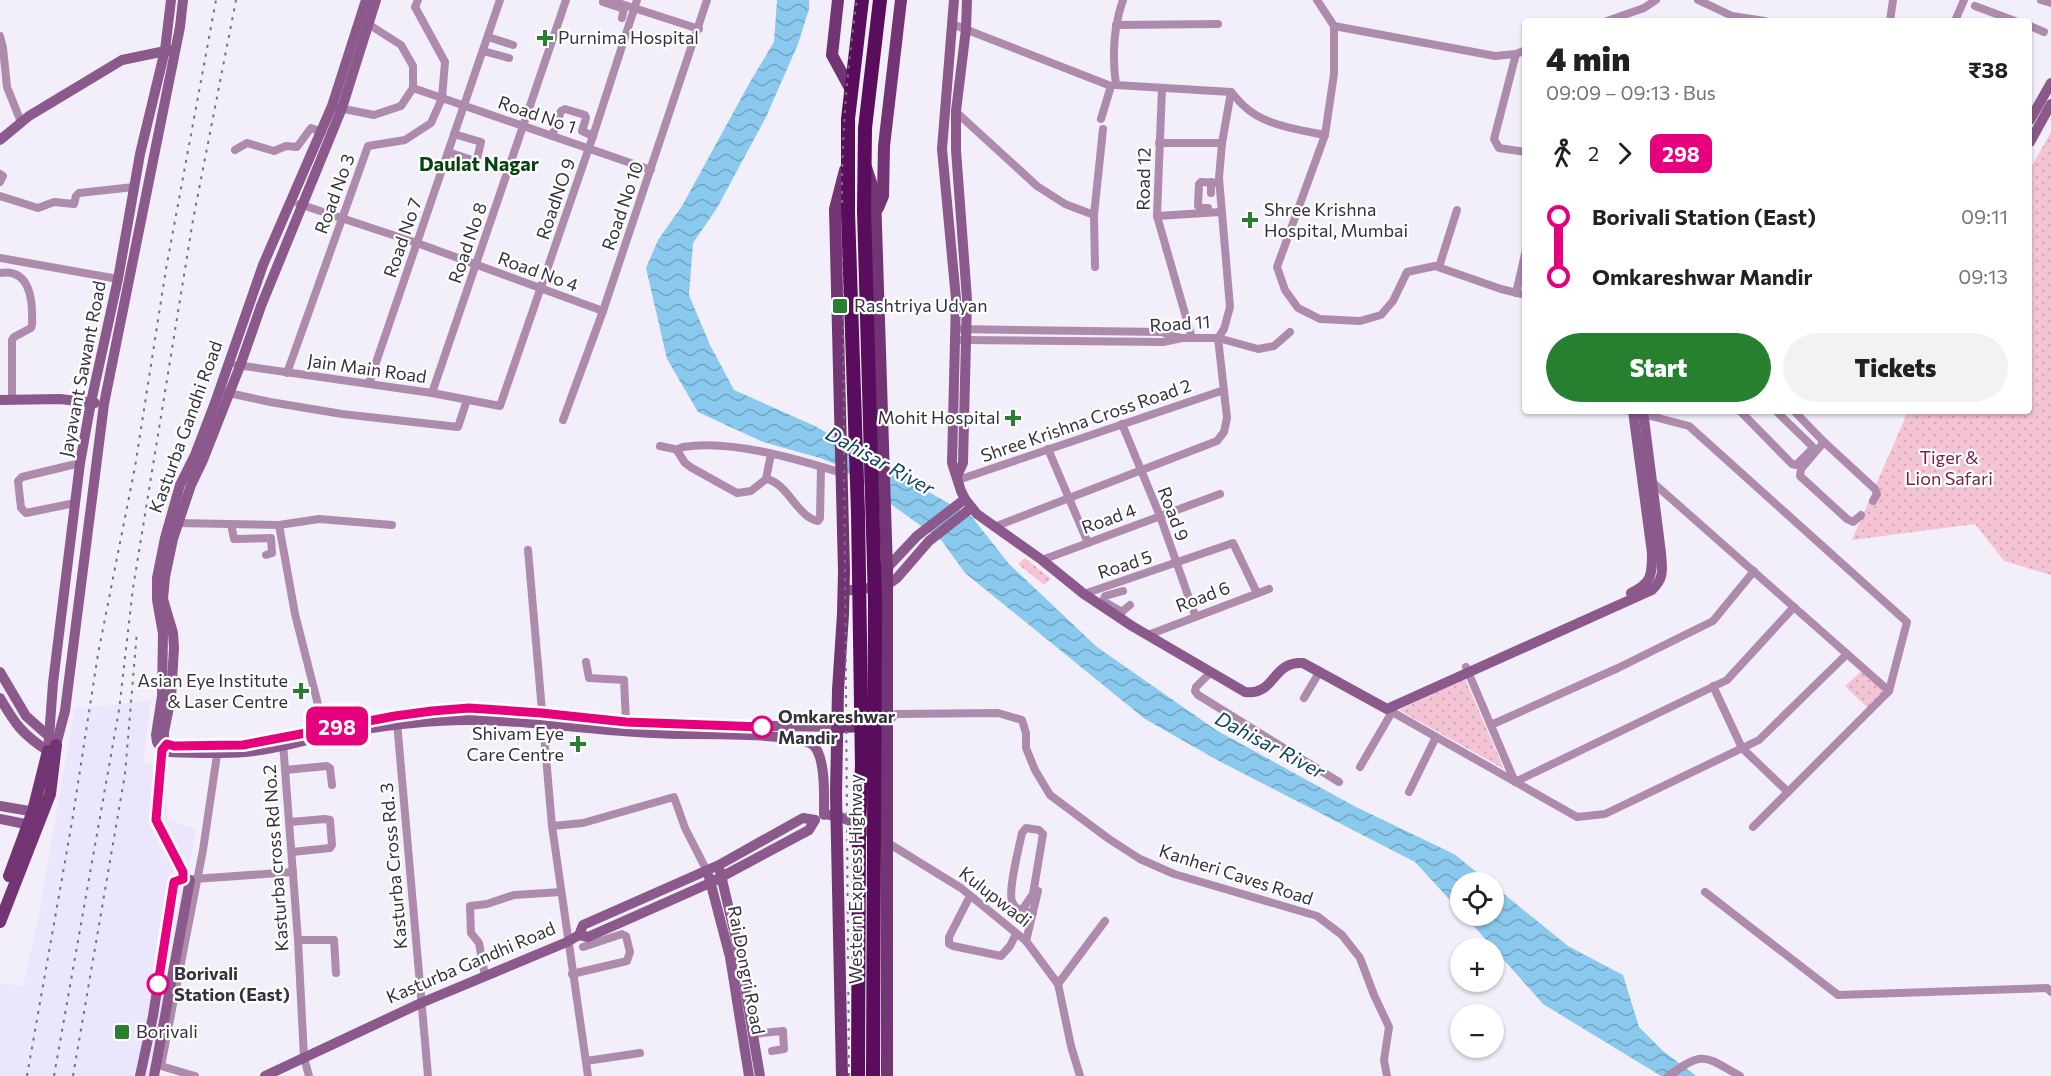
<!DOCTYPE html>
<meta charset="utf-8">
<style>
body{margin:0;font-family:Commissioner,sans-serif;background:#f2f2f2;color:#202124;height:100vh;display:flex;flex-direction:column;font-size:22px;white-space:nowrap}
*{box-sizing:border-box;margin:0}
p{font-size:20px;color:#757577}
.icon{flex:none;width:33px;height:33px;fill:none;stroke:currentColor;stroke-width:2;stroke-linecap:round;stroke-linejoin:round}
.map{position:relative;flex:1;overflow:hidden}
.details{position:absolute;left:1522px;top:18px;width:510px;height:396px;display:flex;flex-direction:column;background:#fff;border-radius:6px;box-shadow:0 2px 4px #0004}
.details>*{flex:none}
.badge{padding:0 12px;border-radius:9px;font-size:21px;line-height:39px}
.buttons{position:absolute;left:1450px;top:872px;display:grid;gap:12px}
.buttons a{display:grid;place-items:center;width:54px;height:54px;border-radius:50%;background:#fff;box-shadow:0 2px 4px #0004;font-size:30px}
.map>.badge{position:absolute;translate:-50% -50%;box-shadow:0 0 0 3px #fff}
.legs{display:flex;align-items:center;gap:9px;height:66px;padding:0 24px;font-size:20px}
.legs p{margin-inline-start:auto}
.head{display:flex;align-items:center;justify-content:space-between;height:102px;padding:0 24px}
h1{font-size:33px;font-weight:800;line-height:45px}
.button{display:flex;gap:12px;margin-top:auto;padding:12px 24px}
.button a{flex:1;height:69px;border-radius:36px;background:#278030;color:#fff;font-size:24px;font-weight:800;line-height:69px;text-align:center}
.button a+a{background:#f2f2f2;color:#202124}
ul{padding:0 24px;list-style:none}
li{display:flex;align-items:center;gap:21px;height:60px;font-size:22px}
li i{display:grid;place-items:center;width:9px;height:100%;margin:0 8px;background:currentColor}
li i::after{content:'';width:15px;height:15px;margin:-8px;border:4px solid;border-radius:50%;background:#fff}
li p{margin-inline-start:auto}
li:first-child i{background:linear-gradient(#0000 50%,currentColor 0)}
li:last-child i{background:linear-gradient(currentColor 50%,#0000 0)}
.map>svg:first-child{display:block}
.built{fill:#ebe6fc}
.park{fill:url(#park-dots)}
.water{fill:url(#water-waves)}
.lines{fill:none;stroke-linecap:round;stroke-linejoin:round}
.street{stroke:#ae8aad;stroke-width:8}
.secondary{stroke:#8b598b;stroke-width:10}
.primary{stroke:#723472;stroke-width:12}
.highway{stroke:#5a0c5d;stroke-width:14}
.rail{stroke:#76737e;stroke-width:2;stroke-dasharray:3 6;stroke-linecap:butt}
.highway-bridge{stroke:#5a0c5d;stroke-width:14}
.line-1-casing{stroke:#fff;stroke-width:14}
.line-1{stroke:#e6007e;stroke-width:9}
.poi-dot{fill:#278030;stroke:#fff;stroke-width:2}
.stop-1-dot{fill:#fff;stroke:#e6007e;stroke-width:3}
.labels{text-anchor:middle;stroke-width:4.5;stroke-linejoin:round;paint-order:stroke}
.poi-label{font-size:18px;fill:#35323d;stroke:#fff;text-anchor:start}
.street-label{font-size:18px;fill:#35323d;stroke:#fff}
.park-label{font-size:18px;fill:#712445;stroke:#fff}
.stop-label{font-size:18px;font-weight:bold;fill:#35323d;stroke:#fff;text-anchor:start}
.neighbourhood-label{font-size:20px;font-weight:bold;fill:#07430f;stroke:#fff}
.water-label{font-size:20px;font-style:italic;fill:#11435d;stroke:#fff}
</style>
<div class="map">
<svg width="2051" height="1076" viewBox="0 0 2051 1076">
<defs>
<pattern id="park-dots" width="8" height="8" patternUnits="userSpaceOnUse" patternTransform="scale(1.5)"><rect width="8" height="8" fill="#f5c4d4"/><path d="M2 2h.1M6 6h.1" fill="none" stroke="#d3a9b7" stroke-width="1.8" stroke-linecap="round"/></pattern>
<pattern id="water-waves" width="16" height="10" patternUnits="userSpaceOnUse" patternTransform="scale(1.5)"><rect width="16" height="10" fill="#8ac9ee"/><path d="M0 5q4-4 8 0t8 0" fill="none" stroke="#72a4c2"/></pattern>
</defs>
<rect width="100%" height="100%" fill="#f2effb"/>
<polygon class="built" points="151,700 143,762 164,766 168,820 196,829 150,1076 0,1076 0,987 1,983 23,986 41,905 74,709"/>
<g class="park">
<polygon points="2051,132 2051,575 2004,561 1975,524 1852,540 1908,411 2030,411 2030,169"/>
<polygon points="1025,558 1051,579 1044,585 1018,564"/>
<polygon points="1864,669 1889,691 1870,710 1845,686"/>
<polygon points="1465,679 1504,769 1399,710"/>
</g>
<g class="water">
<polygon points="777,0 809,0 809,9 798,44 766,117 717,208 693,243 689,295 710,345 734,390 815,426 972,517 1009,564 1097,647 1216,730 1354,806 1454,854 1489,882 1461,882 1461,912 1415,862 1219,761 1145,719 965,573 942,541 835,464 820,458 763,442 698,412 667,359 646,268 658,240 682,206 750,82 774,42"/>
<polygon points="1494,886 1568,946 1623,975 1639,1027 1663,1051 1696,1076 1661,1076 1543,1004 1464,915 1494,915"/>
</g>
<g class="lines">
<g class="street">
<polyline points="609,0 699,29"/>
<path d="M1123,0C1113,28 1112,56 1116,85L1231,92C1235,96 1239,102 1244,106C1263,125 1300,130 1325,135"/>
<polyline points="1317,0 1334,26 1495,56 1516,54 1526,50"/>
<polyline points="1698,0 1732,16 1765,21"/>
<polyline points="2041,0 2051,3"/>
<polyline points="603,2 624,9 622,18"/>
<polyline points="1975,6 2015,21"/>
<polyline points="1607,21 1644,8 1656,0"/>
<polyline points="1890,21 1893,0"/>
<polyline points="1955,21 1964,0"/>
<polyline points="952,24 1111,86 1101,119"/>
<polyline points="1116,25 1218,24"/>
<polyline points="1334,26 1334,74 1325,135 1277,267 1285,290 1298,308 1320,319 1360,321 1381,315 1393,301 1407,272 1435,266 1501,289 1526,295"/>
<polyline points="2030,26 2044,32"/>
<polyline points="0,36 3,48 7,87 21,122"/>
<polyline points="488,37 513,45"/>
<polyline points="483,51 509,58"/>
<polyline points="1516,54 1494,139 1499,148 1526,152"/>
<polyline points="413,88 651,170"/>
<polyline points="1162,88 1157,216 1192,338"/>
<polyline points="339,108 374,115 401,106 413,88 413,66 401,45 365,22"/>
<polyline points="955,111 1037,186 1065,204 1094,215"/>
<polyline points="552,136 561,111 565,109 585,115 586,118 582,131 593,136"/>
<polyline points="1159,143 1222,143"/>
<polyline points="235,150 247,143 274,151 286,146 297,147 311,128 322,132"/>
<polyline points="448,152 475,161 477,159 481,142 454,134"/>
<polyline points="0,174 3,176 0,182"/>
<polyline points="1211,182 1211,193"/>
<polyline points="0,196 38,208 54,202 74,204 76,196 79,193 134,187"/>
<polyline points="299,204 417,243 603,311"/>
<polyline points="1208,208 1200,208 1198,206 1199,184 1201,182 1219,183"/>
<polyline points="1157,216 1221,212"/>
<polyline points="0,258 118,279"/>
<polyline points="1095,267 1094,215 1103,129"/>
<polyline points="1439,267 1457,210"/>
<path d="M0,273C31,268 33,302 32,325L31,328L14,337L12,340V400"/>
<polyline points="1516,293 1526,250"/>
<polyline points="955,329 1161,332 1181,338"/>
<polyline points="1218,338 1224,329 1230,307 1219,178 1222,143 1231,92"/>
<polyline points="962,340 1163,342 1182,338 1218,338 1258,349 1274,346 1290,332"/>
<polyline points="237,365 432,393 500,406 593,136 637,0"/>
<polyline points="287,373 368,146 405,140 431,123 442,98 445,62 415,7 418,0"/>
<polyline points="369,383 500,0"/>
<polyline points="224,392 270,402 342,414 458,427 467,400"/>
<polyline points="432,393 566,0"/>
<polyline points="1740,411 1792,464 1796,465 1811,450 1812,446 1776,411"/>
<polyline points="1794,411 1824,442 1875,489 1877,494 1873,501"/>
<polyline points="1639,413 1689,426 1907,622 1889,691 1753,827"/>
<polyline points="563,420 603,311 707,0"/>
<polyline points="1122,424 1160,516 1195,615"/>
<polyline points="1824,442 1801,469 1800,476 1847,519 1853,522 1861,515"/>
<polyline points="660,446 679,450"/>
<polyline points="1048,449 1088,543"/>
<path d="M821,467L820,518L818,521C798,518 787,482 766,479L751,491L737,493L692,468L685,463L678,452L680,448L683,447C730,439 797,459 842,473"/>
<polyline points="766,479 771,454"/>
<polyline points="958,480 1224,390"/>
<polyline points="1650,480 1889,691"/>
<polyline points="75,503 26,513 21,508 18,481 22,477 80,463"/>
<polyline points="176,523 279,525 295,614 325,732"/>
<polyline points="231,524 234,539 271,538 272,553 266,555"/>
<polyline points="279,525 319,519 392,525"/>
<polyline points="994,527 1217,441 1224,432 1227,418 1218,338"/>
<polyline points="528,550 552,826 588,1076"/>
<polyline points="1042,560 1220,494"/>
<polyline points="1084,594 1233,543 1257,593"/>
<polyline points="1122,612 1103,601 1105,596 1123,591"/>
<polyline points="1118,615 1130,605"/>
<polyline points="1148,635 1269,589"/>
<polyline points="586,662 589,678 624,680 626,722"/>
<polyline points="1466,667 1515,782 1727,680 1794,607"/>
<polyline points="1210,673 1196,687 1195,691 1198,695 1339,782"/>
<polyline points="1713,686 1742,748 1788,792"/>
<polyline points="1304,698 1320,671"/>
<polyline points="1387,709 1577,817 1605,814 1759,740 1847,654"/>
<polyline points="397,722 428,1076"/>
<polyline points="888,724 895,714 998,713 1022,720 1026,733 1026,748 1035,770 1050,795 1109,839 1140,859 1174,874 1317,916 1342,935 1360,958 1374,995 1389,1027 1384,1060 1387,1076"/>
<polyline points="1491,725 1618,668 1713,621 1754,571"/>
<polyline points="283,743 298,940 304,1058 309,1076"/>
<polyline points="1360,767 1392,712"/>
<polyline points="285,770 327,766 330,768 332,785"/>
<polyline points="1409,792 1436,737"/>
<polyline points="290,822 325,819 330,820 332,845 330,848 292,852"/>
<polyline points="552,826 583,823 674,797 685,828 707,871"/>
<polyline points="888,843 961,888 1026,941 1058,984 1071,1046 1080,1076"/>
<polyline points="194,879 293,872"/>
<polyline points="1705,892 1838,995 2047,988 2051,992"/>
<polyline points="970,896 949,937 949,944 953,946 1001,956 1010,946 1016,934"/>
<path d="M1022,910C1017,909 1014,907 1012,901C1008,890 1019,847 1022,833L1026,828L1039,830L1043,834L1033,894L1022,910L1033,913"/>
<polyline points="298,940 334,940 336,973"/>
<polyline points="1026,941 1038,891"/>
<polyline points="572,974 627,961 630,952 626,936 622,934 583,947"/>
<polyline points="485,976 479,943 471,933 470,906 487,904 514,895 561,892"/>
<polyline points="1058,984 1105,921"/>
<polyline points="753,1034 783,1031 784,1049 772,1051"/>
<polyline points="586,1061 640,1053"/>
<polyline points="195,1076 161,1066 203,850 218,748"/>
<path d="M1668,1076C1704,1050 1704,1056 1740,1076"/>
</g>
<g class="secondary">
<path d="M954,0L942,149L956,299L952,463L961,491L965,499L977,514L1042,560L1084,594L1132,626L1245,692C1276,696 1271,661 1303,663L1387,709L1652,590C1665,577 1662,570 1661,553L1643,411"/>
<polyline points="2030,120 2051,83"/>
<polyline points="0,140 29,116 122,60 170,50"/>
<polyline points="2030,142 2051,104"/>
<polyline points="0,400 60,399 95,403"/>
<polyline points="957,476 963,463 967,299 956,150 956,111 966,29 967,0"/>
<polyline points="883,568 887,568 917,536 965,499"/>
<polyline points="843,591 886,586 897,578 929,541 971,508"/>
<path d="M1631,593C1652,583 1652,575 1652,553L1633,411"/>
<polyline points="0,672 26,716 53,740"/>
<path d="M0,698C15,724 22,734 48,751"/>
<polyline points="167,744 164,739 164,732 171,697 174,648 173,633 163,599 165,577 173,539 191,485 203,460 240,366 261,306 342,108 376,0"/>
<polyline points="186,746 243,745 324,728 431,711 469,708 541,713 662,724 838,727"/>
<polyline points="50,749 56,745 65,711 104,404 180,27 183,0"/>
<path d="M162,750L168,752C194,753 220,754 245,752C272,750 299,741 326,736C362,729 401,723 438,721C519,716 598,733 678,734C702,734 799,733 813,745C826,756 824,798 824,815"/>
<polyline points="48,751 53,683 80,463 91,402 118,279 140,154 165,50 171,0"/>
<polyline points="0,806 41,813"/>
<path d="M829,815C847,816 864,829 879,838"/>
<polyline points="0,819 35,826"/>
<polyline points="720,871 739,952 760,1076"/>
<polyline points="709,877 730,957 749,1076"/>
<polyline points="183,879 183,871 156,820 162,750 157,742 156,735 162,696 163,634 157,600 157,578 165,538 180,485 195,455 216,400 263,265 332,106 366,0"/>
<polyline points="579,935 588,937 710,883 809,830 815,820"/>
<polyline points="140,1076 153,1016 174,882 183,879 190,880 154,1076"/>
<polyline points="265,1076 421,1003 567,942 579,935 583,925 719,865 803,818 815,820"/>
</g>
<g class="primary">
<polyline points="838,0 832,55 851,90"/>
<polyline points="866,167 875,195 887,571 887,1076"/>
<polyline points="878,208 883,196 884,146 901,0"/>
<polyline points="838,727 869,726"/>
<polyline points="9,876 33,811 48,751"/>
<polyline points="0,922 50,794 56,745"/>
<polyline points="842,1076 836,794 838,690 843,614 844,571 835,209 845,170"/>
</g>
<g class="highway">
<polyline points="864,210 865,128 880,0"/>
<polyline points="848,212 848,119 862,0"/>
</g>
<g class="rail">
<polyline points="27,1076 72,822 98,654 135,467 166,269 216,0"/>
<polyline points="54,1076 119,710 133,588 193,220 236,0"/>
<polyline points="73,1076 125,774 137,631"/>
<path d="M849,1076L842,182C843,120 848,61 857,0"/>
</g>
<g class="highway-bridge">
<polyline points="864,210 875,602 873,1076"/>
<polyline points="848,212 858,513 862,765 859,827 858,1076"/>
</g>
</g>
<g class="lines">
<g class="line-1-casing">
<polyline id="line-1" points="158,984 174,882 183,879 183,872 156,820 162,750 167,744 174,746 243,745 395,716 432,711 469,708 541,713 626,722 762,727"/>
</g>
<use href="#line-1" class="line-1"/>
</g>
<g class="poi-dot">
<path d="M542 29h6v6h6v6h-6v6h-6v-6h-6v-6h6z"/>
<path d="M1247 211h6v6h6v6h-6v6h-6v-6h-6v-6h6z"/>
<rect x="832" y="298" width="16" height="16" rx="3"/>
<path d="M1010 409h6v6h6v6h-6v6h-6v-6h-6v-6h6z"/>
<path d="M298 682h6v6h6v6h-6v6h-6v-6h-6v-6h6z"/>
<path d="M575 735h6v6h6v6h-6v6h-6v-6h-6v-6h6z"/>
<rect x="114" y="1024" width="16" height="16" rx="3"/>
</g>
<g class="stop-1-dot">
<circle cx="762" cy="727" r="10"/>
<circle cx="158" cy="984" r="10"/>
</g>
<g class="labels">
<g class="poi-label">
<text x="558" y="44">Purnima Hospital</text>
<text x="1264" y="216">Shree Krishna<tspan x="1264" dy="21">Hospital, Mumbai</tspan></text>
<text x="854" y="312">Rashtriya Udyan</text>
<text x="1000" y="424" text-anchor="end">Mohit Hospital</text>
<text x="288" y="687" text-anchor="end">Asian Eye Institute<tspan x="288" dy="21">&amp; Laser Centre</tspan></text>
<text x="564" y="740" text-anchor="end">Shivam Eye<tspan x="564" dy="21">Care Centre</tspan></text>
<text x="136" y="1038">Borivali</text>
</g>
<g class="street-label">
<text transform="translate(537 115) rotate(19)" y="6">Road No 1</text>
<text transform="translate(1144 179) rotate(-89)" y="6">Road 12</text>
<text transform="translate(335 194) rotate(-70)" y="6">Road No 3</text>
<text transform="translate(556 199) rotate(-71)" y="6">RoadNO 9</text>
<text transform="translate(623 206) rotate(-71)" y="6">Road No 10</text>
<text transform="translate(403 238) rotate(-71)" y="6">Road No 7</text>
<text transform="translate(468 243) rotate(-71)" y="6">Road No 8</text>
<text transform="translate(538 272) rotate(20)" y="6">Road No 4</text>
<text transform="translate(1180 324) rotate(-4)" y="6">Road 11</text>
<text transform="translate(83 369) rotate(-79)" y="6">Jayavant Sawant Road</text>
<text transform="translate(367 369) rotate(8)" y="6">Jain Main Road</text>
<text transform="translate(1086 421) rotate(-19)" y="6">Shree Krishna Cross Road 2</text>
<text transform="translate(186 427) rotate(-70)" y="6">Kasturba Gandhi Road</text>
<text transform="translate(1173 514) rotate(69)" y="6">Road 9</text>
<text transform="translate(1109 519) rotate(-20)" y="6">Road 4</text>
<text transform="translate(1125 565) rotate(-18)" y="6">Road 5</text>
<text transform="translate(1203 597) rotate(-21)" y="6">Road 6</text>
<text transform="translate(276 858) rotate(-94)" y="6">Kasturba cross Rd No.2</text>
<text transform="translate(394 866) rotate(-95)" y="6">Kasturba Cross Rd. 3</text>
<text transform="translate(1236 875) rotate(18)" y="6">Kanheri Caves Road</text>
<text transform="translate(856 879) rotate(-90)" y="6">Western Express Highway</text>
<text transform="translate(995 897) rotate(38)" y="6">Kulupwadi</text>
<text transform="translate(471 963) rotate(-23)" y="6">Kasturba Gandhi Road</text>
<text transform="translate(746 970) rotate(79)" y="6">Rai Dongri Road</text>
</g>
<g class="park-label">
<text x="1949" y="464">Tiger &amp;<tspan x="1949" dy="21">Lion Safari</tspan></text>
</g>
<g class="stop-label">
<text x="778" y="723">Omkareshwar<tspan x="778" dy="21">Mandir</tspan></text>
<text x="174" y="980">Borivali<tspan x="174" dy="21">Station (East)</tspan></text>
</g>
<g class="neighbourhood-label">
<text x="479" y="171">Daulat Nagar</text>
</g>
<g class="water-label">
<text transform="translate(880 461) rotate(29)" y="7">Dahisar River</text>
<text transform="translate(1270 745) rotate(28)" y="7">Dahisar River</text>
</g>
</g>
</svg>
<div class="buttons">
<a><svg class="icon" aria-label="locate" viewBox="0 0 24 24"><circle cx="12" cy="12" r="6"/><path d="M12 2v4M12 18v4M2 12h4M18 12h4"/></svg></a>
<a>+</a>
<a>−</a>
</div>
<b class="badge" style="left:337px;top:726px;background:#e6007e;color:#fff">298</b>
<section class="details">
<div class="head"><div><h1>4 min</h1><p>09:09 – 09:13 · Bus</p></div><b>₹38</b></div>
<div class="legs"><svg class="icon" aria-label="walk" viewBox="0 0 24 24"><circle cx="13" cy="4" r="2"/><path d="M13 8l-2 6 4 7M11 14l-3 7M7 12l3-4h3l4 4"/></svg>2<svg class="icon" aria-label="forward" viewBox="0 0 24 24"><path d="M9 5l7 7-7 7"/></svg><b class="badge" style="background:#e6007e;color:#fff">298</b></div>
<ul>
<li><i style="color:#e6007e"></i><b>Borivali Station (East)</b><p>09:11</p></li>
<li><i style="color:#e6007e"></i><b>Omkareshwar Mandir</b><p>09:13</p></li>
</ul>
<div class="button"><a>Start</a><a>Tickets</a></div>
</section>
</div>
